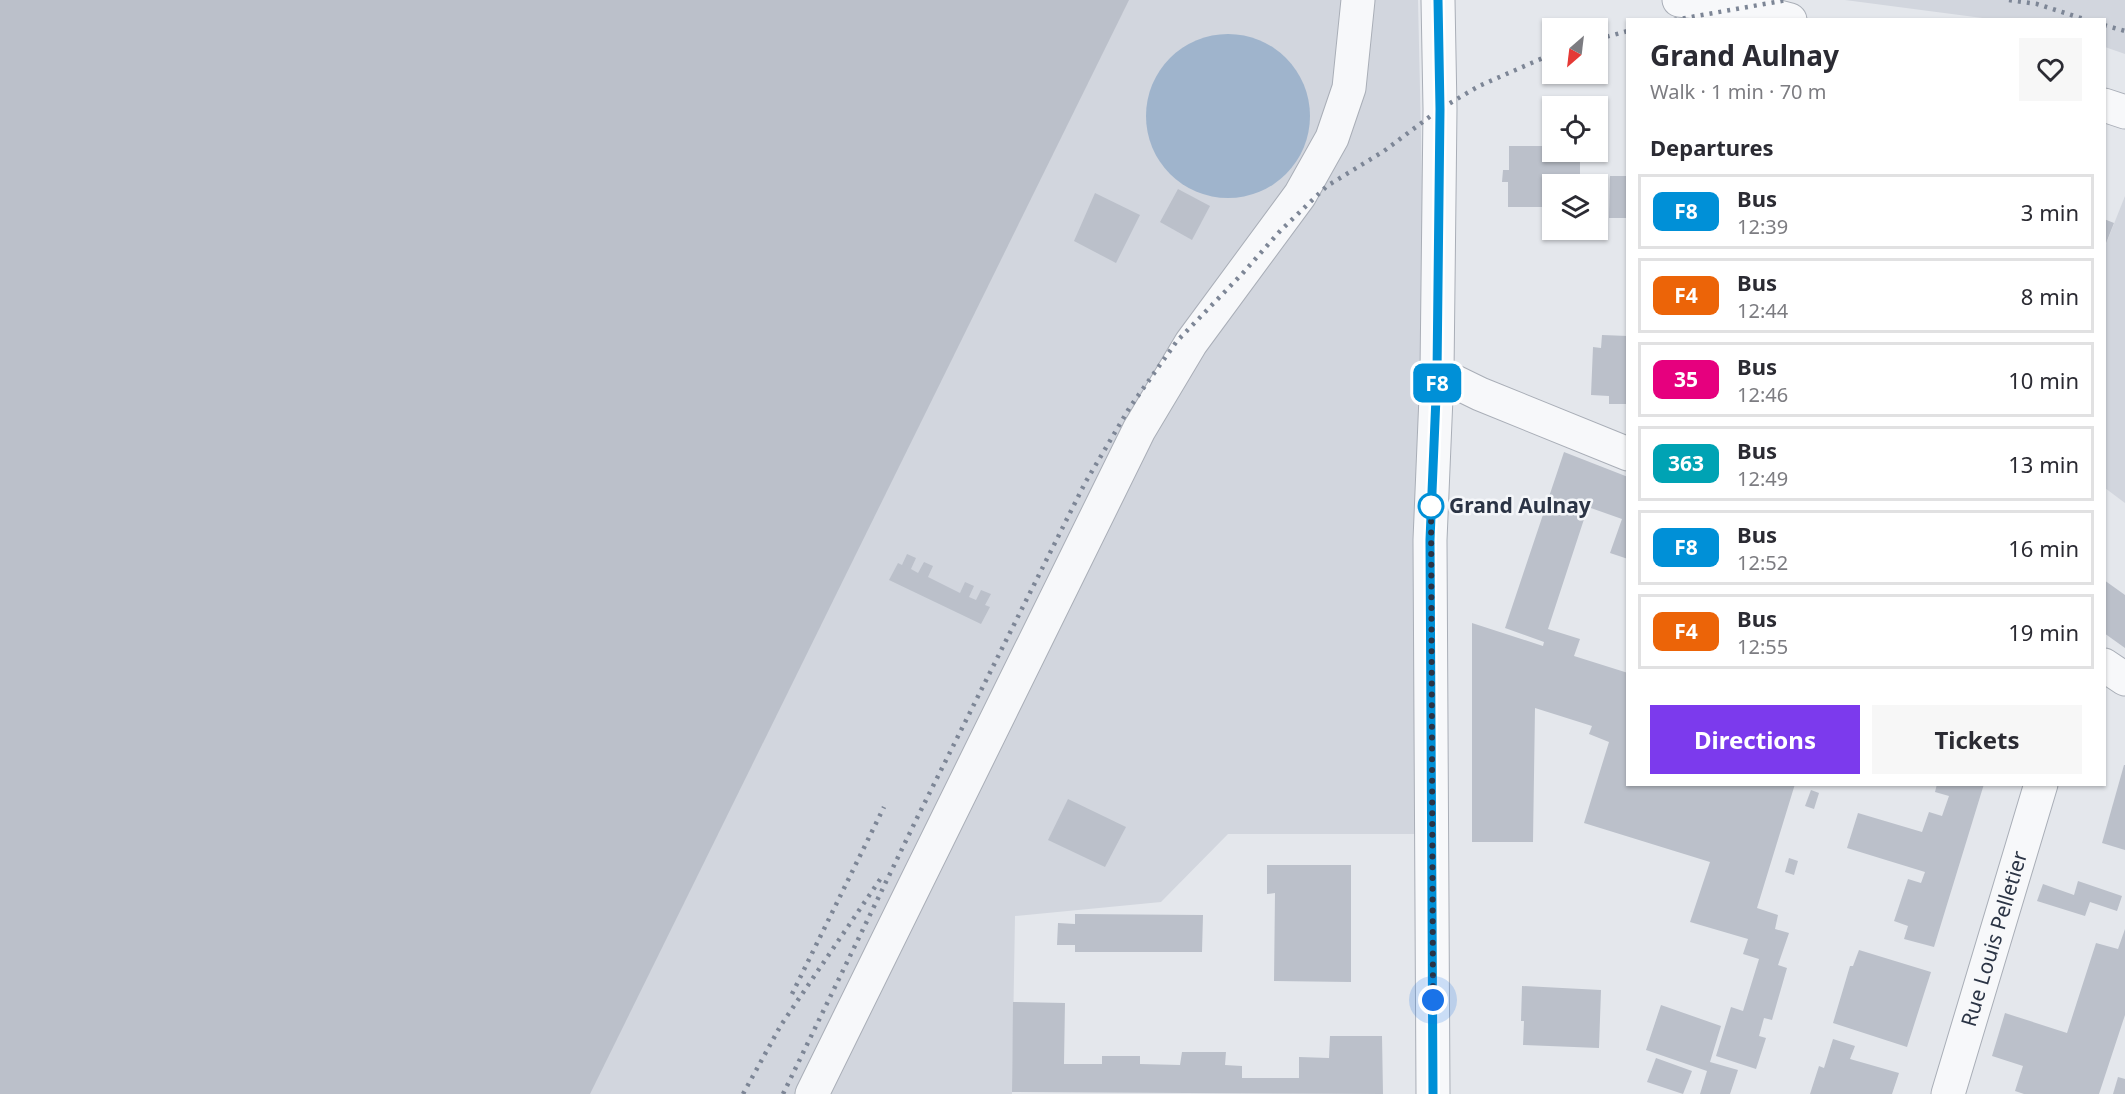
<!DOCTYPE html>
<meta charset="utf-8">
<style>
body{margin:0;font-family:"Noto Sans",sans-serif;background:#f7f7f7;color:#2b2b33;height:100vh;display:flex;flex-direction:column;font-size:22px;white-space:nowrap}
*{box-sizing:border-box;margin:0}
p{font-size:20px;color:#7c7c81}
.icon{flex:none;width:33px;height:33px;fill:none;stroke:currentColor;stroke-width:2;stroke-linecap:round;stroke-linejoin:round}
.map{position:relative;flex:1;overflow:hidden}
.sheet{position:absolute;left:1626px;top:18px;width:480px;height:768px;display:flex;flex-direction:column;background:#fff;border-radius:0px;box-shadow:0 2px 4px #0004}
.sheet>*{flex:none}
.badge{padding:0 12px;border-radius:9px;font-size:21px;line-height:39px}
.needle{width:39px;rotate:208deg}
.controls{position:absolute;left:1542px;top:18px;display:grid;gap:12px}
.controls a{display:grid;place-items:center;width:66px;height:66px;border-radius:0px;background:#fff;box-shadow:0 2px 4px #0004;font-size:30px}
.you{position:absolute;width:30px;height:30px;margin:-15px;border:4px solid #fff;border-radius:50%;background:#1a73e8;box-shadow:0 0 0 9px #1a73e833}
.map>.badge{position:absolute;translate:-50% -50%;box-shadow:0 0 0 3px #fff}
h2{padding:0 24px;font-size:22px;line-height:54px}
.round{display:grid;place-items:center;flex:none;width:63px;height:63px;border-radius:0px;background:#f7f7f7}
.summary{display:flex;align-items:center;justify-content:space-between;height:102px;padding:0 24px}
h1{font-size:28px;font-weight:700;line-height:45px}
.action{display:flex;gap:12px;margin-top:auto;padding:12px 24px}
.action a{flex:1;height:69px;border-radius:0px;background:#7c3aed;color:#fff;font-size:24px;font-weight:700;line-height:69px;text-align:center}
.action a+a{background:#f7f7f7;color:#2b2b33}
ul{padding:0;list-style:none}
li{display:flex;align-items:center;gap:18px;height:75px;margin:0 12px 9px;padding:0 12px;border:3px solid #e1e1e2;border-radius:0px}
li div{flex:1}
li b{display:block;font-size:22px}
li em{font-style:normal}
li .badge{min-width:66px;font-weight:700;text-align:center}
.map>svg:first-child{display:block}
.built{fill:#d2d6de}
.water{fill:#9fb4cc}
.building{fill:#bbc0ca}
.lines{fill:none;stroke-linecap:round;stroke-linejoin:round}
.minor-casing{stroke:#a9aeb7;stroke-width:35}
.minor{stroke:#f7f8fa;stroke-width:33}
.rail{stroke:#7d8696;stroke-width:4.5;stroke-dasharray:3 6;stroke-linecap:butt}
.line-casing{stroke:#fff;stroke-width:14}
.line{stroke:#0090d7;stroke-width:9}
.walk{stroke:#2b3445;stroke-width:6;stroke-dasharray:0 10.8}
.stop-dot{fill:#fff;stroke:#0090d7;stroke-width:3}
.labels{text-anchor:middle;stroke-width:5;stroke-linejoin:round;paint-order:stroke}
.stop-label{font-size:21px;font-weight:bold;fill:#2b3445;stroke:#f4f6f9;text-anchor:start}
.street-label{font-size:21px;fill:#2b3445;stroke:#f4f6f9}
</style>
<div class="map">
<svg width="2125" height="1094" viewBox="0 0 2125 1094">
<rect width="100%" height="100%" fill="#e4e7ec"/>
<g class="built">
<polygon points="0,0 1418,0 1430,540 1432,834 1228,834 1161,902 1015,916 1012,1094 0,1094"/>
<polygon points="1845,0 2125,0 2125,54 2105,47 2104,20 1990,19"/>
<polygon points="2125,196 2125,503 2105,488 2104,249"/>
</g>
<circle class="water" cx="1228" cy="116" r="82"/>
<g class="building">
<polygon points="0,0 1129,0 590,1094 0,1094"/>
<polygon points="1509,146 1552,146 1552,152 1580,152 1580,184 1552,184 1552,207 1508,207 1508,182 1502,182 1503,170 1509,170"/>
<polygon points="1610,176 1628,176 1628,218 1609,218"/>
<polygon points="1178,189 1210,206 1192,240 1160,222"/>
<polygon points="1095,193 1140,215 1116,263 1074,241"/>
<polygon points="2104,219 2114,223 2105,246 2104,246"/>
<polygon points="1602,335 1628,336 1627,404 1609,404 1609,396 1591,395 1593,347 1601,348"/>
<polygon points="1564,452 1628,477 1628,559 1610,553 1622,519 1588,507 1548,629 1580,639 1574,656 1628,673 1628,784 1795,784 1757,908 1778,915 1775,929 1789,933 1778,965 1787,968 1772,1020 1764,1018 1759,1036 1766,1038 1756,1069 1716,1056 1731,1007 1743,1011 1759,959 1743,954 1748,939 1690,922 1710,862 1584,823 1609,742 1589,734 1592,726 1535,708 1533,842 1472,842 1472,623 1543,646 1544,642 1505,628"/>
<polygon points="907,554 916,558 911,569 918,573 924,562 933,566 928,577 960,593 965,582 974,586 969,597 976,600 981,590 991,594 985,605 990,607 981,624 889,580 898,563 902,565"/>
<polygon points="2104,580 2125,595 2125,648 2104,633"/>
<polygon points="2124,765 2125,765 2125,850 2102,843"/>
<polygon points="1937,784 1984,784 1934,947 1904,939 1908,926 1894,921 1908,879 1921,883 1925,872 1847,848 1858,813 1922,832 1929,812 1942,816 1949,796 1935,792"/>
<polygon points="1811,790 1819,793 1814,809 1805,806"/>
<polygon points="1068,799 1126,827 1105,867 1048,840"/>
<polygon points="1789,858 1798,861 1794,875 1785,872"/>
<polygon points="1267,865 1351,865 1351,982 1274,981 1275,893 1267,894"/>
<polygon points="2078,881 2122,896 2117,911 2090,902 2085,916 2037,901 2043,884 2074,895"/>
<polygon points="1075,914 1203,915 1202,952 1075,952 1075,945 1057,945 1058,923 1075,924"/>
<polygon points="2125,929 2125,1015 2099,1094 2024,1094 2015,1091 2023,1066 1992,1056 2005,1013 2067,1033 2096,943 2118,949"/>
<polygon points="1859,950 1931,972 1907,1047 1833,1023 1850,966 1853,966"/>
<polygon points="1522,986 1601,990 1599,1048 1523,1045 1524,1021 1521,1021"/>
<polygon points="1013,1002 1065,1003 1064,1064 1102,1064 1102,1056 1140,1056 1140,1064 1180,1065 1182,1052 1226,1052 1225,1065 1242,1066 1242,1078 1299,1078 1299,1057 1329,1058 1330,1036 1382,1036 1383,1094 1012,1092"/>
<polygon points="1661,1005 1721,1026 1710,1062 1738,1070 1730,1094 1700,1094 1707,1071 1646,1050"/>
<polygon points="1833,1039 1855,1046 1850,1059 1899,1073 1892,1094 1810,1094 1819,1066 1824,1068"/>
<polygon points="1656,1058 1692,1071 1683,1094 1647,1082"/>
<polygon points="2118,1077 2125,1079 2125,1094 2113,1094"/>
</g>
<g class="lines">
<g class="minor-casing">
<g id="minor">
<polyline points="1679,0 1742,7 1790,20"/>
<polyline points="2104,105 2125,112"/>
<polyline points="1437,373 1480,394 1628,454"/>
<polyline points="2104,665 2125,679"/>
<polyline points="812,1094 1139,430 1191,343 1300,195 1332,138 1349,88 1358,0"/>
<polyline points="1433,1094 1430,540 1437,373 1440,109 1438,0"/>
<path id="s1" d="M1948,1094L2041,784"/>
</g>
</g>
<use href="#minor" class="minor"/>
<g class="rail">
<polyline points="2009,0 2037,4 2087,20"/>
<polyline points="1674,20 1787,0"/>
<polyline points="2104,25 2125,31"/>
<polyline points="1598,39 1628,31"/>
<polyline points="792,994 884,807"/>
<polyline points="743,1094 781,1025 881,878"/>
<polyline points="783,1094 918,816 1085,483 1130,407 1177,341 1242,274 1281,230 1327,186 1384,151 1440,109 1479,86 1552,54"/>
</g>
</g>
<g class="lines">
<g class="line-casing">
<polyline id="line" points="1433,1094 1430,540 1437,373 1440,109 1438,0"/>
</g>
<use href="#line" class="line"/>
<polyline class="walk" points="1431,506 1431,503 1433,1000"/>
</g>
<circle class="stop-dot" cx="1431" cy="506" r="12"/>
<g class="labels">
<g class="stop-label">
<text x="1449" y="513">Grand Aulnay</text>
</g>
<g class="street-label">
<text dy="7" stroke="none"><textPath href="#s1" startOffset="162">Rue Louis Pelletier</textPath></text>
</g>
</g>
</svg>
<div class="controls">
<a><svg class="needle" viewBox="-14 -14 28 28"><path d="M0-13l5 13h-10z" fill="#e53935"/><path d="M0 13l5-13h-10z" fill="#7c7c81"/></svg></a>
<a><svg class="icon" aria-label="locate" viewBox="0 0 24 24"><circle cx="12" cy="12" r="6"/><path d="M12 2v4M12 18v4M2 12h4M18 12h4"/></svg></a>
<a><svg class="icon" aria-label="layers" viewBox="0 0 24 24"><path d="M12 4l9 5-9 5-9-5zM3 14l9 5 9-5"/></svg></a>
</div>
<div class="you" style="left:1433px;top:1000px"></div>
<b class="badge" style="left:1437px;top:383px;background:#0090d7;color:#fff">F8</b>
<section class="sheet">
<div class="summary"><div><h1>Grand Aulnay</h1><p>Walk · 1 min · 70 m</p></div><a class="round"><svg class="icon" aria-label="heart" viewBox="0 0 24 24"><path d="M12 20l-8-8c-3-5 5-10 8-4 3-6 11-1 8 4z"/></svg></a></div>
<h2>Departures</h2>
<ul>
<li><span class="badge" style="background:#0090d7;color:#fff">F8</span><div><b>Bus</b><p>12:39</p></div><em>3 min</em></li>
<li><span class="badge" style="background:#ec6408;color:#fff">F4</span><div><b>Bus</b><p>12:44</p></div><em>8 min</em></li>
<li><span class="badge" style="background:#e6007e;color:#fff">35</span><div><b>Bus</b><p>12:46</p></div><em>10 min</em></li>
<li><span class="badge" style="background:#00a3b4;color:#fff">363</span><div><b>Bus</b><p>12:49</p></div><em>13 min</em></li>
<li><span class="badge" style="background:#0090d7;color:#fff">F8</span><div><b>Bus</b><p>12:52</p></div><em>16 min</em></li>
<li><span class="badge" style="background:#ec6408;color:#fff">F4</span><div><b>Bus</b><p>12:55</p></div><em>19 min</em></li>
</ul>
<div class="action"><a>Directions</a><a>Tickets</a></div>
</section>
</div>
